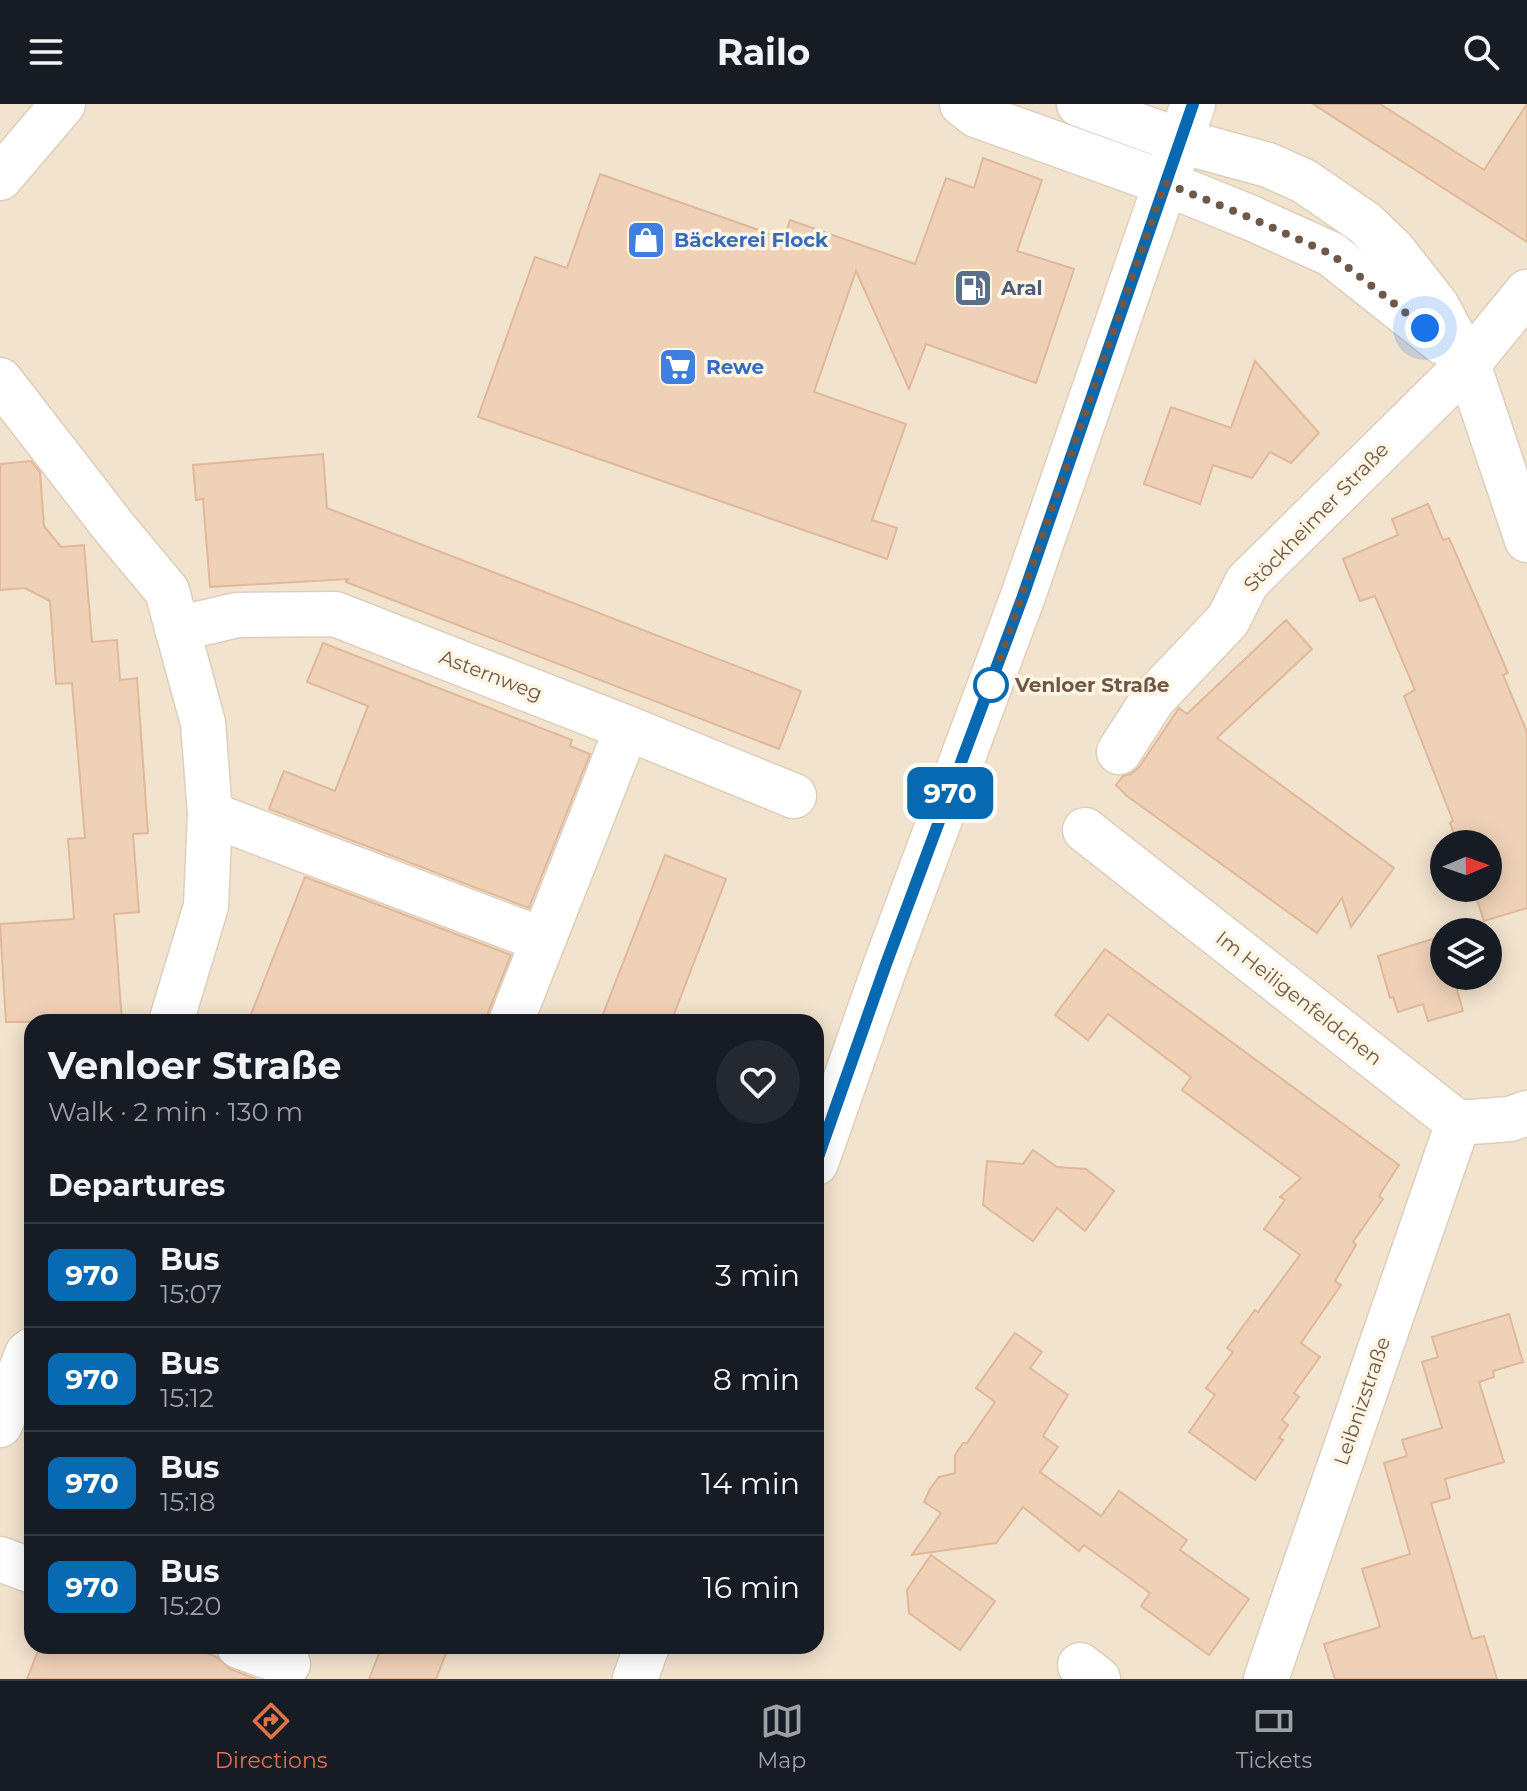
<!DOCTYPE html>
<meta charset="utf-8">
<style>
body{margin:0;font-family:Montserrat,sans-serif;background:#242831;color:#f1f3f6;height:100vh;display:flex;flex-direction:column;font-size:30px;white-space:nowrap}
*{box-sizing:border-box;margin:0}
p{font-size:26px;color:#9ea1a6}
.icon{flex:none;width:44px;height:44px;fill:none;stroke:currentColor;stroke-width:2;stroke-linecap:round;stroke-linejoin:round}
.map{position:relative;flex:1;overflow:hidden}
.panel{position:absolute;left:24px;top:910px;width:800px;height:640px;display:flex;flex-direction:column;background:#171b24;border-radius:24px;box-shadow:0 4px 20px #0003}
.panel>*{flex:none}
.badge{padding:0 16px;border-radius:12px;font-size:28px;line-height:52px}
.needle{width:52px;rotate:88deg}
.controls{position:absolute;left:1430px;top:726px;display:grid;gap:16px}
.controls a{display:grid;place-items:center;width:72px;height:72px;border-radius:50%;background:#171b24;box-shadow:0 4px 20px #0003;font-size:40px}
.you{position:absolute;width:40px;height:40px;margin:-20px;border:6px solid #fff;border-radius:50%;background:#1a73e8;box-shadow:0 0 0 12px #1a73e833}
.map>.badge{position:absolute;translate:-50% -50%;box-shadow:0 0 0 4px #fff}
h2{padding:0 24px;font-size:30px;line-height:72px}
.round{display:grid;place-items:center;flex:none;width:84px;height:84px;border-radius:42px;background:#242831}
.head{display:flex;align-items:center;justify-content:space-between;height:136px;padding:0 24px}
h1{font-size:38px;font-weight:700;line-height:60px}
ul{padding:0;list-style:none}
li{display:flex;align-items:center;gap:24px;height:104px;padding:0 24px;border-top:2px solid #363941}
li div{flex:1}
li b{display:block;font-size:30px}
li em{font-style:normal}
li .badge{min-width:88px;font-weight:700;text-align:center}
header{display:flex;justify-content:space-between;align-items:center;height:104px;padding:0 24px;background:#171b24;font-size:36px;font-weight:700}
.menu{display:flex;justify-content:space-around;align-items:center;height:112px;border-top:2px solid #363941;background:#171b24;font-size:22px;color:#9ea1a6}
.menu a{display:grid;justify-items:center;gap:4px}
.menu .active{color:#e07248}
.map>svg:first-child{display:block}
.residential{fill:#f2e3ce;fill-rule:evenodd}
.building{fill:#efd1b8;stroke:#e1b899;stroke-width:2}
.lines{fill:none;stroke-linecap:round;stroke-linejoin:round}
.street-casing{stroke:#decebc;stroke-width:47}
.secondary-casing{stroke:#e3cfba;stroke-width:47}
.street{stroke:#fff;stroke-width:44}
.secondary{stroke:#fff;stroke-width:44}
.line-casing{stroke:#fff;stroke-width:18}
.line{stroke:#0869b3;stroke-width:12}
.walk{stroke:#6f5848;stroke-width:8;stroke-dasharray:0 14.4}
.stop-dot{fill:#fff;stroke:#0869b3;stroke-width:4}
.labels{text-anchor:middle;stroke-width:7;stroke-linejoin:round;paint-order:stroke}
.shop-label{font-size:20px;font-weight:bold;fill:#366cbe;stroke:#fef5e5;text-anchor:start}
.service-label{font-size:20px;font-weight:bold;fill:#4e5e75;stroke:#fef5e5;text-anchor:start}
.street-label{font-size:20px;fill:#6f5848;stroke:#fef5e5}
.stop-label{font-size:20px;font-weight:bold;fill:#6f5848;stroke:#fef5e5;text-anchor:start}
</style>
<header><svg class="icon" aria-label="menu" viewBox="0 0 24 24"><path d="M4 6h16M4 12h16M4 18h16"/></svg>Railo<svg class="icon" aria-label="search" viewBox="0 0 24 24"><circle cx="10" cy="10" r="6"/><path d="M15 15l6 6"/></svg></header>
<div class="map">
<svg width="1527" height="1575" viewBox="0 0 1527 1575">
<rect width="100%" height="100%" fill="#fbf1df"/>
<path class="residential" d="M0,0H1527V1575H0ZM1444,740H1488V784H1444ZM1444,828H1488V872H1444ZM32,918H816V1542H32Z"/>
<g class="building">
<polygon points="1313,0 1380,0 1484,66 1527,0 1527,138"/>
<polygon points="983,54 1042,76 1017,147 1074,165 1036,279 926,240 909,285 856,167 814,288 906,320 872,416 897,424 887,455 478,313 535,153 567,164 600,70 784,135 790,116 915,160 946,74 974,84"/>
<polygon points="1255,257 1319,329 1291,359 1270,348 1252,374 1213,361 1200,400 1144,380 1171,303 1231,324"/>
<polygon points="323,350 327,404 801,587 779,645 346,478 348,475 210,483 203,395 196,396 193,361"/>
<polygon points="31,357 40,368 44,422 61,443 84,441 92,538 117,536 120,576 137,574 148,729 133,730 139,808 114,810 122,918 6,918 0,820 74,815 68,735 85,734 72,579 56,580 50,497 25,484 0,486 0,360"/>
<polygon points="1428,400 1443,436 1449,434 1484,514 1508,569 1503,571 1527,628 1527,804 1484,817 1473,784 1488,784 1488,740 1458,740 1450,719 1453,717 1404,592 1415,586 1375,492 1360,497 1343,455 1398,431 1392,415"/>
<polygon points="1286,516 1312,545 1217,634 1394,764 1351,823 1342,794 1317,829 1127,692 1116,681 1123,672 1131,670 1140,662 1179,604 1187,610"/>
<polygon points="323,539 572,636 570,642 590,650 529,804 269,705 284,667 335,687 368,602 307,578"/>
<polygon points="665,751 726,775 671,918 600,918"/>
<polygon points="305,773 511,851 488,909 487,918 248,918"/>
<polygon points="1442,832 1444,872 1453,872 1463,907 1428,917 1423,900 1398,908 1393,893 1390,894 1378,852"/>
<polygon points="1105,845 1399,1061 1379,1092 1383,1095 1353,1138 1356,1141 1335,1177 1341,1181 1301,1239 1320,1253 1294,1289 1299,1293 1282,1316 1288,1321 1279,1334 1283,1336 1255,1376 1189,1328 1215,1291 1206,1284 1233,1248 1227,1244 1255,1206 1258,1208 1300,1151 1264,1125 1285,1096 1280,1093 1301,1074 1182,986 1191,973 1108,910 1088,936 1055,911"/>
<polygon points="1033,1046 1057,1063 1086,1065 1114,1087 1085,1127 1057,1104 1033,1137 983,1101 987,1057 1023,1060"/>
<polygon points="1509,1210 1523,1258 1493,1267 1494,1273 1479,1278 1504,1358 1445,1375 1450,1394 1431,1399 1472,1535 1484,1532 1497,1575 1335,1575 1324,1540 1380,1523 1362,1465 1410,1450 1384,1359 1407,1352 1402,1336 1442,1324 1422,1258 1438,1253 1432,1233"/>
<polygon points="1015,1229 1042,1248 1030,1264 1068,1291 1043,1332 1058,1343 1040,1368 1101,1412 1119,1387 1187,1436 1180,1446 1249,1495 1209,1551 1141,1502 1150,1489 1084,1441 1079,1447 1023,1403 996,1439 912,1451 941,1409 924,1398 930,1385 939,1373 955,1369 955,1351 963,1339 967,1339 995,1298 976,1284"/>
<polygon points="931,1451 995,1497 960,1546 909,1509 907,1486"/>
<polygon points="40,1542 189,1542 217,1553 230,1565 256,1575 27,1575"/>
<polygon points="382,1542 449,1542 436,1575 369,1575"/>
</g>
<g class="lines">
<g class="street-casing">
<g id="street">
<polyline points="962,0 976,11 1165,79 1251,114 1331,150 1442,238"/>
<polyline points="1079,0 1180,37 1268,61 1304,77 1365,119 1393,146 1437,202 1468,260 1527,436"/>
<polyline points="0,74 63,0"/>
<polyline points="0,276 113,422 167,487 203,619 210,710 206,802 171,918"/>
<polyline points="177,525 237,511 335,510 627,624 794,692"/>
<polyline points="1119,648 1153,595 1228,516 1247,478 1468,260 1527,188"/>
<polyline points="210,710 543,836"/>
<polyline points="1085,726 1458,1019 1510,1015 1527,1009"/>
<polyline points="511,918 627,624"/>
<polyline points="0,1321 27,1250 32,1246"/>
<polyline points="0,1455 32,1467"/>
<polyline points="239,1542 288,1560"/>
<polyline points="1080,1561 1098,1575"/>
<polyline points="1266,1575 1458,1019"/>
</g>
</g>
<g class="secondary-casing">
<g id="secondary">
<polyline points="816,1059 886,860 1023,492 1193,0"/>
<polyline points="635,1575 647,1542"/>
</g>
</g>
<use href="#street" class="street"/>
<use href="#secondary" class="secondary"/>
</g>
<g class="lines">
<g class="line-casing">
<polyline id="line" points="816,1059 886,860 1023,492 1193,0"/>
</g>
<use href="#line" class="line"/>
<polyline class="walk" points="991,581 1165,79 1251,114 1331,150 1425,224"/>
</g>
<defs>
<g id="shop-square" transform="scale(2)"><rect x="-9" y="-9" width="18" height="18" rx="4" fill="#3f7fe0" stroke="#fef5e5"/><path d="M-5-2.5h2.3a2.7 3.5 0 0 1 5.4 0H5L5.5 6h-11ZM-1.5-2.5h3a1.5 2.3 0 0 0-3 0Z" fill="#fff"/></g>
<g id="fuel-square" transform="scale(2)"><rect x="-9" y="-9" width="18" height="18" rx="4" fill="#5c6f8a" stroke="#fef5e5"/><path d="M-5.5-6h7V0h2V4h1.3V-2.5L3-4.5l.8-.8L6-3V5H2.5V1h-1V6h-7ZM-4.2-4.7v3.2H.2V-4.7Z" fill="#fff"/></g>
<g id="supermarket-square" transform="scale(2)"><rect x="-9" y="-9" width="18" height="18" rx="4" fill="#3f7fe0" stroke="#fef5e5"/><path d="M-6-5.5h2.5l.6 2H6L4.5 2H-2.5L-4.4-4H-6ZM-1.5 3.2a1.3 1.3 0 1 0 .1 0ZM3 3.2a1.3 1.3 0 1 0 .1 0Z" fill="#fff"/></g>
</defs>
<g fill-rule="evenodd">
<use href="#shop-square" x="646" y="136"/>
<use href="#fuel-square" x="973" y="184"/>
<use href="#supermarket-square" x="678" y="263"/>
</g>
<circle class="stop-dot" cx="991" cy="581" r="16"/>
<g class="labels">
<g class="shop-label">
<text x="674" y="143">Bäckerei Flock</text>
<text x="706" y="270">Rewe</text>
</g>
<g class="service-label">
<text x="1001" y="191">Aral</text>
</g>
<g class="street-label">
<text transform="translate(1316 413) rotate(-46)" y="7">Stöckheimer Straße</text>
<text transform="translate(491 571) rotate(21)" y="7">Asternweg</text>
<text transform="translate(1299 894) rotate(38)" y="7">Im Heiligenfeldchen</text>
<text transform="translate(1362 1297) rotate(-71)" y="7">Leibnizstraße</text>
</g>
<g class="stop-label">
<text x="1015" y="588">Venloer Straße</text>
</g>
</g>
</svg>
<div class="controls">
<a><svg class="needle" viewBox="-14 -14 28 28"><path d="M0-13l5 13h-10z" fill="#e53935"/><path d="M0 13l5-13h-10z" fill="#9ea1a6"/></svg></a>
<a><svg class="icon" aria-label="layers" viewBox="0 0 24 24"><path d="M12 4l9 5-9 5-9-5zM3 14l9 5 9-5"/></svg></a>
</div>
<div class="you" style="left:1425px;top:224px"></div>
<b class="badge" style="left:950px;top:689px;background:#0869b3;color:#fff">970</b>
<section class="panel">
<div class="head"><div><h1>Venloer Straße</h1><p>Walk · 2 min · 130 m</p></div><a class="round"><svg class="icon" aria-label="heart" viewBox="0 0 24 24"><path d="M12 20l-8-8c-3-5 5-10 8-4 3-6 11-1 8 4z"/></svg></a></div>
<h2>Departures</h2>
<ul>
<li><span class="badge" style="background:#0869b3;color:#fff">970</span><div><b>Bus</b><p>15:07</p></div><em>3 min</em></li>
<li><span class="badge" style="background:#0869b3;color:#fff">970</span><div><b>Bus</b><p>15:12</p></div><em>8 min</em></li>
<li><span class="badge" style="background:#0869b3;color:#fff">970</span><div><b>Bus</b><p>15:18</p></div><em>14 min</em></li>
<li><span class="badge" style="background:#0869b3;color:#fff">970</span><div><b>Bus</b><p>15:20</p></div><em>16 min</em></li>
</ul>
</section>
</div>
<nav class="menu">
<a class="active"><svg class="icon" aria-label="directions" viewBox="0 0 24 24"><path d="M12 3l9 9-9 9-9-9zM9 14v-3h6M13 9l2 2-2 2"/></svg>Directions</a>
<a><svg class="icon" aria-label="map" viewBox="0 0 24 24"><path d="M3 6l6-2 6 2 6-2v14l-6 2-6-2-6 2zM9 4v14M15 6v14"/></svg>Map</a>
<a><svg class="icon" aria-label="tickets" viewBox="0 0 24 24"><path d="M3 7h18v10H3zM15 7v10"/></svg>Tickets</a>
</nav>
